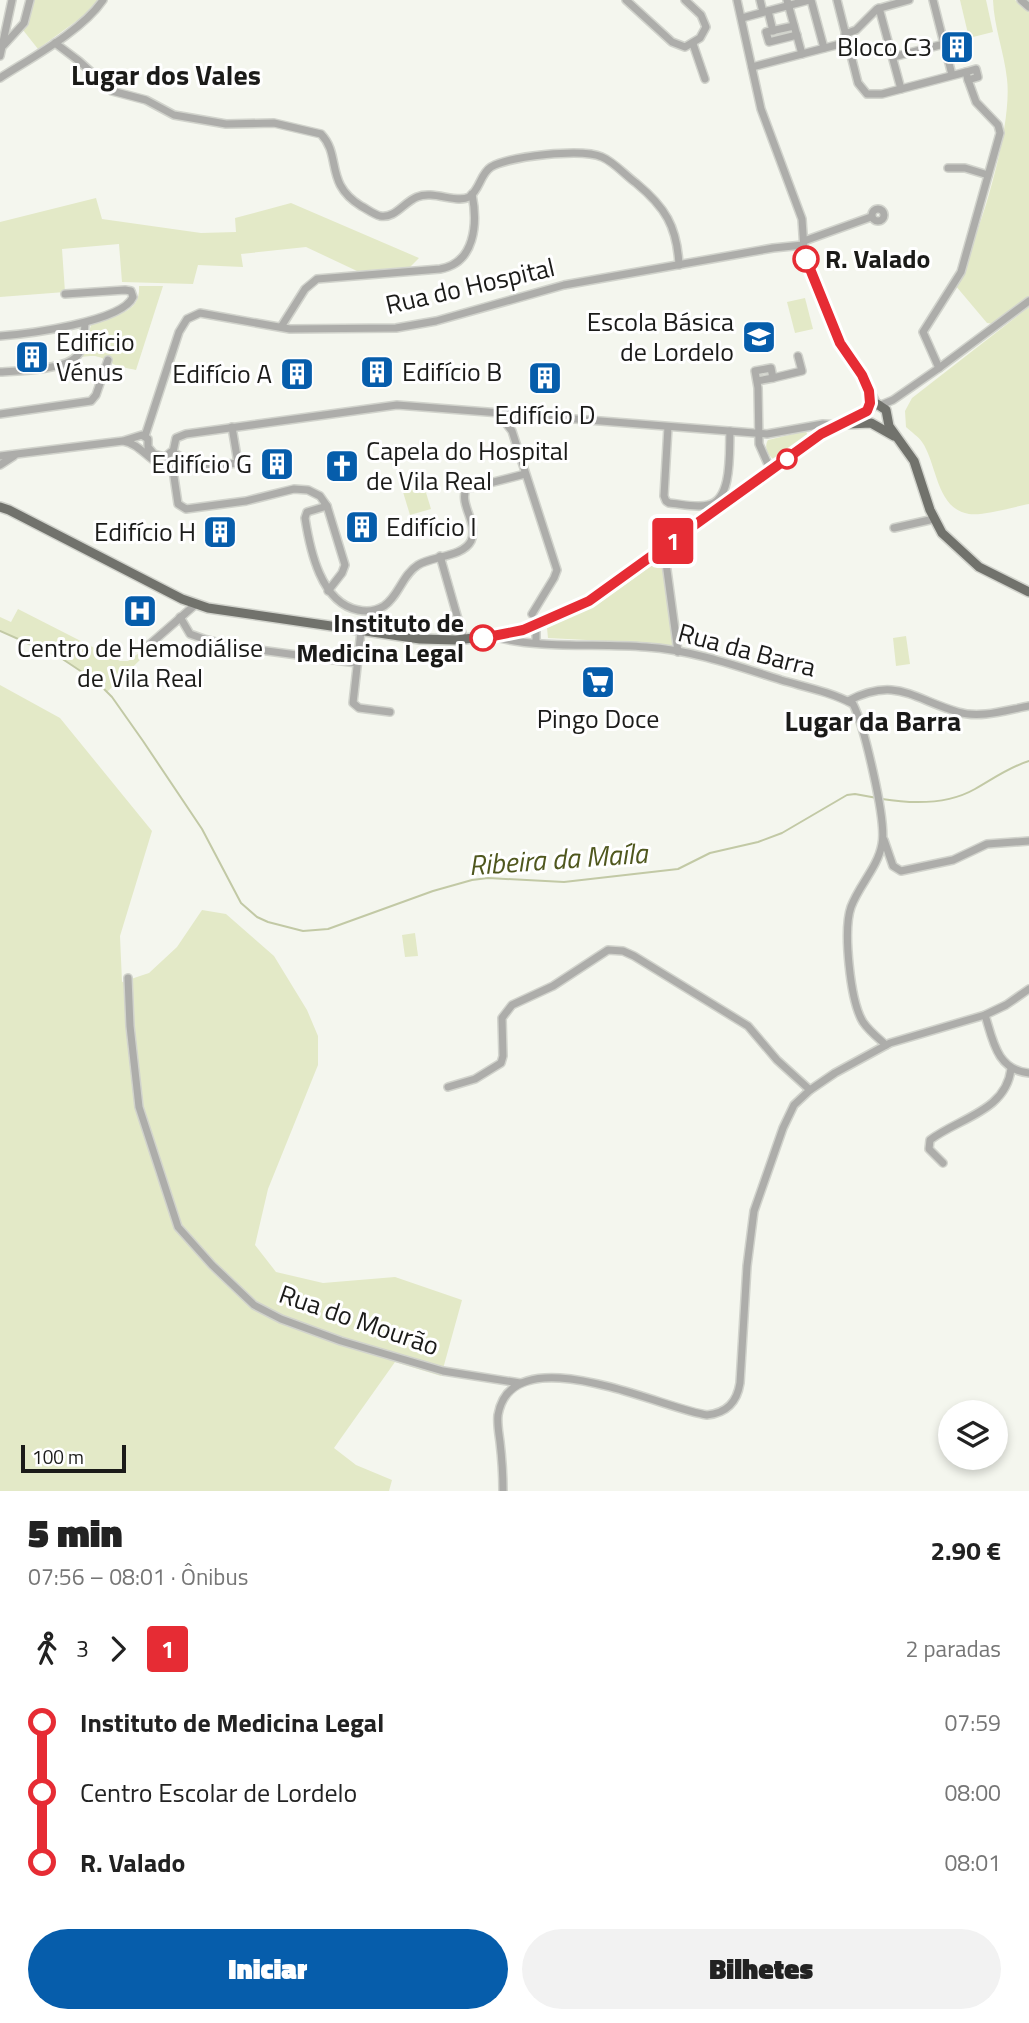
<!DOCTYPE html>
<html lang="pt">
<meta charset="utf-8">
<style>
body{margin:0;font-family:"Titillium Web",sans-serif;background:#f2f2f2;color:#222;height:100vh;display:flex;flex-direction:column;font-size:26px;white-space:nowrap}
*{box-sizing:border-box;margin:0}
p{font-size:23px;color:#767676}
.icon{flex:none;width:38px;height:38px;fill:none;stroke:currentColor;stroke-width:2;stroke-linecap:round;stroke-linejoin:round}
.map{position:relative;height:1491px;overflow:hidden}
.sheet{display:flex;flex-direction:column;background:#fff;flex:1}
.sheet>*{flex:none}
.badge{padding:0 14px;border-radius:5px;font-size:24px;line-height:46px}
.tools{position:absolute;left:938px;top:1400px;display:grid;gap:14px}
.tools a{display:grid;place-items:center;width:70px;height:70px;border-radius:50%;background:#fff;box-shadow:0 4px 10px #0003;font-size:35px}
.scale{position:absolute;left:21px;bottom:18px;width:105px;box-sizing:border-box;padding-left:7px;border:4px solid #1b1b19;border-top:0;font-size:19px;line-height:24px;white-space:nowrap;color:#1b1b19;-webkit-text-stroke:5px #fff;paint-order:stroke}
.map>.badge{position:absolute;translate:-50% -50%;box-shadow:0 0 0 4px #fff}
.legs{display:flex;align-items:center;gap:10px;height:77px;padding:0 28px;font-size:23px}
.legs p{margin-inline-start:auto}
.headline{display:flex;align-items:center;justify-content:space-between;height:119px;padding:0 28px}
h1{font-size:38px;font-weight:800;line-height:52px}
.button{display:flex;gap:14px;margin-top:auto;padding:14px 28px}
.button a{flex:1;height:80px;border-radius:42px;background:#065dab;color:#fff;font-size:28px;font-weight:800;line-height:80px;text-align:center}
.button a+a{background:#f2f2f2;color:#222}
ul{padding:0 28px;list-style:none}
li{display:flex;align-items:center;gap:24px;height:70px;font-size:26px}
li i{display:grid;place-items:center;width:10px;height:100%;margin:0 9px;background:currentColor}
li i::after{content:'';width:18px;height:18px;margin:-9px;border:5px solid;border-radius:50%;background:#fff}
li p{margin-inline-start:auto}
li:first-child i{background:linear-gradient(#0000 50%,currentColor 0)}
li:last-child i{background:linear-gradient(currentColor 50%,#0000 0)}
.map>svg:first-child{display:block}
.green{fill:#e3e9c7}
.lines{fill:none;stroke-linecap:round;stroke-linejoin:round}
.stream{stroke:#c2c9a5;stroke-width:2}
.minor-casing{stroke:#d1d3cc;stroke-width:10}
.major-casing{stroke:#d1d3cc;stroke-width:12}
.minor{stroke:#adadaa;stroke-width:7}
.major{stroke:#71726c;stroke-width:9}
.line-1-casing{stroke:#fff;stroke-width:16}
.line-1{stroke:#e62c34;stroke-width:10}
.stop-1-dot{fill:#fff;stroke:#e62c34;stroke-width:3.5}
.labels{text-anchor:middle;stroke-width:6;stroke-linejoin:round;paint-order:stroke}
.poi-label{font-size:26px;fill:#1b1b19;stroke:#fff;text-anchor:end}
.stop-label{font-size:26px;font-weight:bold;fill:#1b1b19;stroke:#fff;text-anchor:start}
.street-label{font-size:26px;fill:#1b1b19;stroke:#fff}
.neighbourhood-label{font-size:28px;font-weight:bold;fill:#1b1b19;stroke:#fff}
.water-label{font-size:28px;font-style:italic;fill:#4f571e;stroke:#fff}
</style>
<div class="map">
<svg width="1029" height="1491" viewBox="0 0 1029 1491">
<rect width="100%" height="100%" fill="#f4f6ee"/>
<g class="green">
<polygon points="33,0 98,0 82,17 38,49 23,30 29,19"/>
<polygon points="960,0 986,0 993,32 969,38"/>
<path d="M993,0H1015L1029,12V298L994,324L987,323L955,285C978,241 1013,128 1007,79C1004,52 994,27 993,0Z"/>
<polygon points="96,198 102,219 201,233 236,232 235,218 291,203 419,258 410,267 357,271 306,247 241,254 243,267 198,265 193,284 122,282 119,244 62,249 65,292 0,297 0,222"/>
<path d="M139,286H163L136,370C128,368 118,367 111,363C98,356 98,355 82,357L91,325C112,313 141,316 139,286Z"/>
<polygon points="805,298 813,329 795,333 787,302"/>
<path d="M1029,307V504C1013,507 984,516 969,514C936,509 937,463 922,442C918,436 911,432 906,427L905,411L912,398Z"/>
<path d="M806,431L809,440L778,461C769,459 763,448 768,440Z"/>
<polygon points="424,486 431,509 410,515 403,492"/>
<polygon points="662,558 674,648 644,643 548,638 547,628 598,604"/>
<path d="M18,609L120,661H128L139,653L143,657L107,692C77,662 38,648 0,631V617L11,622Z"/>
<polygon points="906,636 910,664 896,666 893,638"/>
<polygon points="0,685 60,718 152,831 120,936 122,982 149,973 177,947 202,910 226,914 274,956 307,1010 318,1036 318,1065 268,1189 255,1245 276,1272 323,1283 395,1277 462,1300 441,1376 395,1362 334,1448 356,1465 392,1480 389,1491 0,1491"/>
<polygon points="415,933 418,956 405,957 402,935"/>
</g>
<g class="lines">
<g class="stream">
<polyline points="0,631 61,658 97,682 112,697 143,741 202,829 241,903 257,917 268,922 303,931 328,929 433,891 472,880 488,878 564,882 678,869 710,853 758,842 782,833 847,795 855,794 877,798"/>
<path d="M882,799C913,804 947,805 975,789C993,779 1009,767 1029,761"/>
</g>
<g class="minor-casing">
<g id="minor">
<polyline points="626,0 672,42 685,47 700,38 706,27 701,15 685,0"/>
<polyline points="737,0 761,109 802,219 804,249 807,264 840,343 862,375 877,404"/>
<polyline points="760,0 763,12"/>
<polyline points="787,0 802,54"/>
<polyline points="811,0 824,48"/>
<polyline points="837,0 858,83 867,94 882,94 966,72"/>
<polyline points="933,0 952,75"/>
<polyline points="1021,0 1029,7"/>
<polyline points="879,8 901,89"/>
<polyline points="768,11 773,31"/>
<polyline points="742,18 809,0"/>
<polyline points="794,26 766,32 769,42 797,35"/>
<polyline points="845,34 856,30 877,9 909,0"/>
<path d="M55,43L79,61L112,91L146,100L174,115L226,124L274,123L321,134C342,156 324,183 361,206C367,209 373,214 380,216C395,219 404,202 417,197C433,190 457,204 469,197C480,190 480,174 491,167C510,156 582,148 602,157C614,162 625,175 636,183C665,207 677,226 679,265"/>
<polyline points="693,44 705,79"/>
<polyline points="4,45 24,23 30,0"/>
<polyline points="0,56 12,0"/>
<polyline points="893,57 944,44"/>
<polyline points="752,67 848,42"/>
<polygon points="976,69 978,77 968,80 966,72"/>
<path d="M0,78C31,58 82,31 103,0"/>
<polyline points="948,168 965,168 988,175"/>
<circle cx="878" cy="215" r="6"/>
<polyline points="804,241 871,217"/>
<path d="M281,327L305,289L317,279L440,269C475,263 478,224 472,194"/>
<path d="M0,336C27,334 122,322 133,297L131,291L125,290L65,294"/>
<polyline points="939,368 923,332 961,272 1000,133 998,125 976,102 968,80"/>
<path d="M0,372C18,371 65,370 77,356C85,347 84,334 85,323"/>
<polyline points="773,378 802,371 798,356"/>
<polyline points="757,381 773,378 771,368 755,371 758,388 759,444 771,471"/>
<polyline points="881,405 893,400 939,368 1029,301"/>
<polyline points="498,413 512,431 557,570 554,578 532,614"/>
<polyline points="0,414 91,401 96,395 108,360"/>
<path d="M668,427L664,496L666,501L669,503C681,504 696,508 708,505C733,501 729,450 730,431"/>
<polyline points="145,436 179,332 187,319 200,313 290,329 396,328 436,321 564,285 773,248 803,245"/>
<polyline points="173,452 176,438 186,434 397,405 767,434 823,424 840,425"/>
<path d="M0,456L123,441L142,435L148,439V447L154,454L165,457L171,452L178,455C183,460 181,466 176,469C153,469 143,444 123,441"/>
<polyline points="0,465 14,456"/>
<polyline points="176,469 238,463 232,427"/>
<polyline points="173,470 178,504 186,509 246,501 294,489 308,490 320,496 327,506 345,565 342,573 328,591"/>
<path d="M327,506L307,512L305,518C310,550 321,603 358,610C367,612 376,611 384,606C399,596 402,575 418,565C432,556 463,557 471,541C479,524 459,505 466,489L525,474"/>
<polyline points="894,528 934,519"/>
<polyline points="664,548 678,652"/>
<polyline points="440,556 464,640"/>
<polyline points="180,617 190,634 204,639 237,647 357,663"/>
<polyline points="536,625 536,642"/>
<polyline points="361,631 353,703 359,708 390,712"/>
<path d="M495,637C542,649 597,643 646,647C692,650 737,666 781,680C805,687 831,692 853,704C864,725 887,822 882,844C878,867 859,885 851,907C843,930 850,1001 863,1022C869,1031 878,1038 886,1045"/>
<polyline points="143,647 149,645 196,604"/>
<path d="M848,701C896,676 913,699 958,712C980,719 1007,710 1029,706"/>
<polyline points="884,840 893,866 901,871 953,860 987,844 1029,841"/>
<polyline points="128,978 130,1026 139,1107 178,1227 212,1265 254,1305 281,1319 341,1341 443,1371 520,1383"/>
<path d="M985,1015C993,1041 997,1070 1029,1073"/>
<polyline points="448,1087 475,1079 501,1063 503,1056 502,1018 512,1005 553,986 608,950 623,951 634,956 748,1026 777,1060 810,1090"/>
<path d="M943,1163L929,1149L930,1140C959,1118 1006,1111 1011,1069"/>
<path d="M503,1491C503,1475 502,1459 500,1442C499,1434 497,1424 498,1415C512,1334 662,1409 707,1415C727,1413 737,1402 740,1383L747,1266L754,1211L783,1128L794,1105L810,1090L835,1073L890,1043L985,1015L1006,1005L1029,989"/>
</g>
</g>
<g class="major-casing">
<g id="major">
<polyline points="848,424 871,423 894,436"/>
<polyline points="0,507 9,510 182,599 208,608 420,639 456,640 509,634 575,608 611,586 821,434 877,404 886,410 889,426 914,461 930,510 942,533 979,567 1029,592"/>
</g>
</g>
<use href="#minor" class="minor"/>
<use href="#major" class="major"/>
</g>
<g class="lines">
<g class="line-1-casing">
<polyline id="line-1" points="483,638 523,630 589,601 821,434 867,411 870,403 869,391 862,375 840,343 806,259"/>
</g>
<use href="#line-1" class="line-1"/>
</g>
<defs>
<g id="building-square" transform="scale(1.75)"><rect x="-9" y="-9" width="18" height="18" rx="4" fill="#065dab" stroke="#fff"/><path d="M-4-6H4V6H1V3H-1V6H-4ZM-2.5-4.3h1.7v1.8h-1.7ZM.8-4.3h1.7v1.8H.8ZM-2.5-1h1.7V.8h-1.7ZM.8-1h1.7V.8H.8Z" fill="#fff"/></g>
<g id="school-square" transform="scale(1.75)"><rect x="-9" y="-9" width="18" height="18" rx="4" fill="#065dab" stroke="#fff"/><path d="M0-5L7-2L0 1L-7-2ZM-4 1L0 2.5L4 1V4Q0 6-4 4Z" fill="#fff"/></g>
<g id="church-square" transform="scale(1.75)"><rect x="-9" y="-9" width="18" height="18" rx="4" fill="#065dab" stroke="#fff"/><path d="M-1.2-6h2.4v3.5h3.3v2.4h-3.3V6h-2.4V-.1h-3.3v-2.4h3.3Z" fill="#fff"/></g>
<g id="hospital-square" transform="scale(1.75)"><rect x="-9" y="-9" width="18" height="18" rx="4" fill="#065dab" stroke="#fff"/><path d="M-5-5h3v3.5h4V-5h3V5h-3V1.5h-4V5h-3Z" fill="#fff"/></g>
<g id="supermarket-square" transform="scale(1.75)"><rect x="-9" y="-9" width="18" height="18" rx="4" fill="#065dab" stroke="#fff"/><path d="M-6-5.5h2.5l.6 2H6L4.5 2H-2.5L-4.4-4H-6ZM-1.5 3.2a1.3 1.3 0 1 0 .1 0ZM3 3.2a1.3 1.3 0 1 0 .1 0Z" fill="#fff"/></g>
</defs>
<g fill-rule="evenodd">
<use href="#building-square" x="957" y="47"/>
<use href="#school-square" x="759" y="337"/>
<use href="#building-square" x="32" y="357"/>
<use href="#building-square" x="377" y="372"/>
<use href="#building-square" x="297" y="374"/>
<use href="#building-square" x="545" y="378"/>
<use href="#building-square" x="277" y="464"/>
<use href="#church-square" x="342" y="466"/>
<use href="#building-square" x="362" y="527"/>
<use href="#building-square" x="220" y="532"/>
<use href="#hospital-square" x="140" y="611"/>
<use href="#supermarket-square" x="598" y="682"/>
</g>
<g class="stop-1-dot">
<circle cx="806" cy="259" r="12"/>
<circle cx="787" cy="459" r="9"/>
<circle cx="483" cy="638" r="12"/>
</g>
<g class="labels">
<g class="poi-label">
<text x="932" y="56">Bloco C3</text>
<text x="734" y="331">Escola Básica<tspan x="734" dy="30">de Lordelo</tspan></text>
<text x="56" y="351" text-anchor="start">Edifício<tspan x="56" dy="30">Vénus</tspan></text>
<text x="402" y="381" text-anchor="start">Edifício B</text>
<text x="272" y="383">Edifício A</text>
<text x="545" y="424" text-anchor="middle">Edifício D</text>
<text x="366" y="460" text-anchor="start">Capela do Hospital<tspan x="366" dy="30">de Vila Real</tspan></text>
<text x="252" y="473">Edifício G</text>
<text x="386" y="536" text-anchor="start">Edifício I</text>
<text x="196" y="541">Edifício H</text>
<text x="140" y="657" text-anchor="middle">Centro de Hemodiálise<tspan x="140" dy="30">de Vila Real</tspan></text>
<text x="598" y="728" text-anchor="middle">Pingo Doce</text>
</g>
<g class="stop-label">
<text x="825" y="268">R. Valado</text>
<text x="464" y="632" text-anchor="end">Instituto de<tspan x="464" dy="30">Medicina Legal</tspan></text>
</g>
<g class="street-label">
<text transform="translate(470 286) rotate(-13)" y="9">Rua do Hospital</text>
<text transform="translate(747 650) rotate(15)" y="9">Rua da Barra</text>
<text transform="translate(359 1320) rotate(19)" y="9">Rua do Mourão</text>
</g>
<g class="neighbourhood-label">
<text x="166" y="85">Lugar dos Vales</text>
<text x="873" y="731">Lugar da Barra</text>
</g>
<g class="water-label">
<text transform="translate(558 859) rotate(-4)" y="10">Ribeira da Maíla</text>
</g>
</g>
</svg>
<div class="tools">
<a><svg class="icon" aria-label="layers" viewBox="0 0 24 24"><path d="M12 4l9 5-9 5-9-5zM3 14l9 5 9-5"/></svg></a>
</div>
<div class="scale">100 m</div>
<b class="badge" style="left:673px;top:541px;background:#e62c34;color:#fff">1</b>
</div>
<section class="sheet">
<div class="headline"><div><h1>5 min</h1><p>07:56 – 08:01 · Ônibus</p></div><b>2.90 €</b></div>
<div class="legs"><svg class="icon" aria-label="walk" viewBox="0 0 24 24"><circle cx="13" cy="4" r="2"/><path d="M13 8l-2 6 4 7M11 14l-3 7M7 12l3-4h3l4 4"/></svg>3<svg class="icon" aria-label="forward" viewBox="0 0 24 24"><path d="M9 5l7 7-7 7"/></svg><b class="badge" style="background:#e62c34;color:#fff">1</b><p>2 paradas</p></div>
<ul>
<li><i style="color:#e62c34"></i><b>Instituto de Medicina Legal</b><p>07:59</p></li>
<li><i style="color:#e62c34"></i><span>Centro Escolar de Lordelo</span><p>08:00</p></li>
<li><i style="color:#e62c34"></i><b>R. Valado</b><p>08:01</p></li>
</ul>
<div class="button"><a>Iniciar</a><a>Bilhetes</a></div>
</section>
